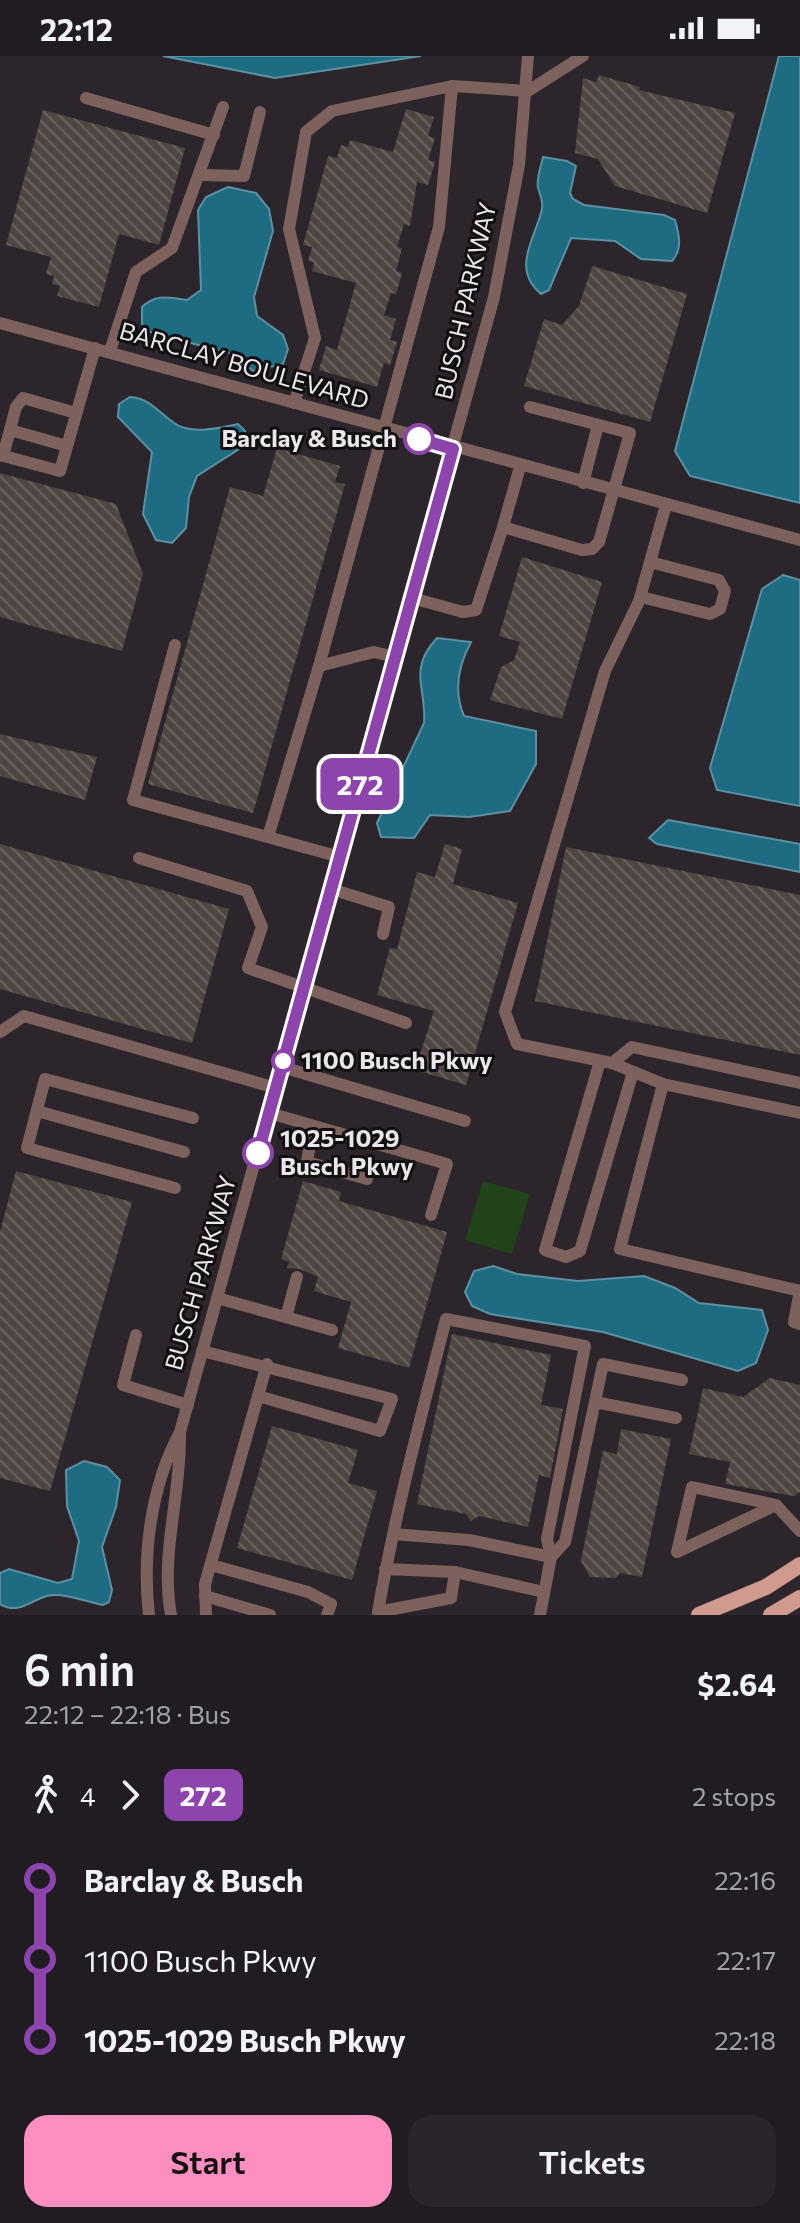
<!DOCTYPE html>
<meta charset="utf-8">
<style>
body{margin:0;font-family:Commissioner,sans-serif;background:#29252a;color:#f1f3f6;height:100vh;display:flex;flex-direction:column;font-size:30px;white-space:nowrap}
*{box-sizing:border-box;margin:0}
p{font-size:26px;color:#a2a1a5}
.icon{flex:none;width:44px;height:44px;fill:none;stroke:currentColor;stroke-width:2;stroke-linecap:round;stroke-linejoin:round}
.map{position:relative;height:1559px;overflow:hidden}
.details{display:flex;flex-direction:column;background:#211c21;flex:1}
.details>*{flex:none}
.badge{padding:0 16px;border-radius:12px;font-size:28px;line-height:52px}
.map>.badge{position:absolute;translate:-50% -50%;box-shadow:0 0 0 4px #fff}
.legs{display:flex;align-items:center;gap:12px;height:88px;padding:0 24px;font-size:26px}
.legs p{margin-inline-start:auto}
.overview{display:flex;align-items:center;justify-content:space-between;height:136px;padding:0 24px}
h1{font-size:44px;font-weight:600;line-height:60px}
.primary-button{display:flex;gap:16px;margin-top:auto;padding:16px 24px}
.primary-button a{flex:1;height:92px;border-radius:24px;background:#fd8ec0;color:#111;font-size:32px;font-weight:600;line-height:92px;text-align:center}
.primary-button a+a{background:#29252a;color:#f1f3f6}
ul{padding:0 24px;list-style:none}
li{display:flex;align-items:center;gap:28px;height:80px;font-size:30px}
li i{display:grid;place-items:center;width:12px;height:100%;margin:0 10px;background:currentColor}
li i::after{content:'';width:20px;height:20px;margin:-10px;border:6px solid;border-radius:50%;background:#211c21}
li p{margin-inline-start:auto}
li:first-child i{background:linear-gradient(#0000 50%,currentColor 0)}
li:last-child i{background:linear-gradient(currentColor 50%,#0000 0)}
.status{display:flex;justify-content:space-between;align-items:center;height:56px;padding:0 40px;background:#211c21;direction:ltr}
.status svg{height:22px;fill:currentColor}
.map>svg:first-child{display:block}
.green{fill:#21431a}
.water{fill:#1d6c82;stroke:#5b91a2;stroke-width:2}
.building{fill:url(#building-back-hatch)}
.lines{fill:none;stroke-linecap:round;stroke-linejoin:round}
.minor{stroke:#7c615c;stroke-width:12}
.major{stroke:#d19a8f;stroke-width:16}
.line-1-casing{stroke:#fff;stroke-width:18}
.line-1{stroke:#8e44ad;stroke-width:12}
.stop-1-dot{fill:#fff;stroke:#8e44ad;stroke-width:4}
.labels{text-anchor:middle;stroke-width:6;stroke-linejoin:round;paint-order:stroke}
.street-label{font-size:24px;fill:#ebe6eb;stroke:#120f12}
.stop-label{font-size:24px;font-weight:bold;fill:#ebe6eb;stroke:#120f12;text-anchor:start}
</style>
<div class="status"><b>22:12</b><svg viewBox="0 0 49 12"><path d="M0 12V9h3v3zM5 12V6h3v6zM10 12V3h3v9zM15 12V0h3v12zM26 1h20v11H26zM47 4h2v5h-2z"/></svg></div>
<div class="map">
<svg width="800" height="1559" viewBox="0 0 800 1559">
<defs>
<pattern id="building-back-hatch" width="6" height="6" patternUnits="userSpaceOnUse" patternTransform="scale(2)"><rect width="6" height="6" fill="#4f4641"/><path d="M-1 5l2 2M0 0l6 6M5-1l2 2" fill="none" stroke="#68615d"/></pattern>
</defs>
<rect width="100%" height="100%" fill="#2c252c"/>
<polygon class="green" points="483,1125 530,1138 512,1198 465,1184"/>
<g class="water">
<polygon points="163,0 421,0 275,22"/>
<polygon points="779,0 800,0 800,447 690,420 675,395"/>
<path d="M543,101L567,105L576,110L570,137L573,143L584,149L664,159L675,164C679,178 683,193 672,205L641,203L615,185L571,182L549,234L541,238C512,213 533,186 541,157C544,148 541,141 538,132C536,124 541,110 543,101Z"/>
<path d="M228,131L256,137L269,153L273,175L254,241L257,260L283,279L288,293L283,308L253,315L232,298L150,276L142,268V251C157,237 169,242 187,244L201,234L198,154L206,141Z"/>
<path d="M130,341C150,342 159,357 174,367C190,379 221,372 238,368L245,375L247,388L197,420L189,441L186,472L172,487L156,484L143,458L152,396L118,361L119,348Z"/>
<polygon points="783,519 800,524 800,750 717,734 710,712 762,533"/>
<path d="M437,582L471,586C458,610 453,634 464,660L536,675V708L510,755L469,761L430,759L414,782L381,781L377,767L424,667C427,633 407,614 437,582Z"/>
<polygon points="668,764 800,788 800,816 657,788 649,782"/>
<polygon points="493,1210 517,1218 578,1225 644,1220 675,1232 699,1247 762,1254 768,1274 756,1307 738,1315 603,1276 490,1258 472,1250 465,1236 474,1215"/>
<path d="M84,1405L107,1411L120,1424L116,1451L102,1491L112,1534L109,1546L103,1549C88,1546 61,1536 47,1540C29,1545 19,1559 0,1548V1517L9,1513L58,1527L72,1523L79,1485L67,1450L66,1414Z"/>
</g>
<g class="building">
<polygon points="599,19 640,31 639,34 735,57 707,157 615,130 598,103 575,97 583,22 596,26"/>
<polygon points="406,53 434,61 428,80 435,82 428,104 435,106 428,129 417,126 410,170 404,168 397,191 402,192 396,215 402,217 396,238 391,237 384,259 396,263 390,284 397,286 390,309 384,307 377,331 319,314 326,290 337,294 356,227 312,215 314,206 308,205 312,191 303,189 328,100 337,102 341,89 348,91 350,84 393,96"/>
<polygon points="43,54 185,92 159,189 119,178 99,251 57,240 60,230 52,228 54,220 46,218 51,201 6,189"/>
<polygon points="592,210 687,238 650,366 524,330 544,263 562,269 579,250"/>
<polygon points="277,392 340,410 335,426 345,428 253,757 148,728 230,431 263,440"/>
<polygon points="0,417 116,448 143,518 122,595 0,561"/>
<polygon points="522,501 602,526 562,663 490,644 501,611 514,604 520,586 499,580"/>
<polygon points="0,678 97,701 85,744 0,720"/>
<polygon points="0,788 229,853 192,987 0,933"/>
<polygon points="445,788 462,793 453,828 518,847 466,1029 415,1014 434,955 377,939 390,892 397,893 417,816 435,821"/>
<polygon points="566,791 800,839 800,999 535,945"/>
<polygon points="16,1115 132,1146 50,1435 0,1422 0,1176"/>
<polygon points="303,1125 341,1136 339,1145 447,1176 409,1312 338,1292 351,1246 314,1235 318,1221 300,1213 287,1212 289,1206 281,1203"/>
<polygon points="452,1278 551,1299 541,1349 563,1353 550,1422 539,1419 528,1471 479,1460 471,1465 466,1458 417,1448"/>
<polygon points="770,1322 800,1329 800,1436 794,1440 725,1428 730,1406 689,1398 703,1332 743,1341"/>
<polygon points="272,1370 358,1394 348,1427 377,1435 352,1524 237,1492"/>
<polygon points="621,1373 671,1383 642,1521 620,1517 616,1522 590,1521 581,1505 603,1395 617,1398"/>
</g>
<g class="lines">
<g class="minor">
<polyline points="86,42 214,79"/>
<polyline points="201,119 244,120 260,56"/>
<path d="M0,267C267,337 533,414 800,484"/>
<polyline points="110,295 136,216 172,192 223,51"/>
<polyline points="294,347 315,282 289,173 306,76 332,55 452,30 528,35 583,0"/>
<polyline points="10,374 67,390"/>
<polyline points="0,399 60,415 95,292"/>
<polyline points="3,400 16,351 23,342 76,357"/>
<polyline points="583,427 598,369"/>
<polyline points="666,449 639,545 605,615 505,956 517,988 612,1007 632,991 800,1027"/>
<polyline points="503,471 520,411"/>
<polyline points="641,541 710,558 720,553 725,535 719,524 650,506"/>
<polyline points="412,542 463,556 476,554 503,471 582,494 592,493 599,486 630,377 530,351"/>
<polyline points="175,589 133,744 340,801"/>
<polyline points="319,610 439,171 452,30"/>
<polyline points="268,781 319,610 374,596 395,601"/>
<polyline points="139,802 247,835 262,871 248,912 406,967"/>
<polyline points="331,833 389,851 383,878"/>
<polyline points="0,976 24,960 276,1032"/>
<polyline points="600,1005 545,1194 566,1201 580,1195 633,1016"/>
<polyline points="612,1007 663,1028"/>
<polyline points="282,1011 465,1065"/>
<polyline points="37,1055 184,1096"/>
<polyline points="269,1057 447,1108 431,1159"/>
<polyline points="313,1070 307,1106 367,1123"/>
<polyline points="175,1132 27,1092 45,1023 193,1062"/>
<polyline points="800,1235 620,1193 663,1028 800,1057"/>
<polyline points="800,1235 794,1266 800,1268"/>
<polyline points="217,1242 332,1274"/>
<polyline points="286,1261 297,1221"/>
<polyline points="136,1279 123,1329 188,1349"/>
<polyline points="202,1295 392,1343 380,1375 258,1340 205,1528 206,1559"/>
<polyline points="258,1340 267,1308"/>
<polyline points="595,1346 676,1362"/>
<polyline points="776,1449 677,1496 692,1431 776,1449 800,1475"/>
<polyline points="393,1478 469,1484 551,1501 565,1486 603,1308 682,1324"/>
<polyline points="211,1509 308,1536 331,1548 327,1559"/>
<path d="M385,1513L455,1516L451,1542L378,1556C395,1457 421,1360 446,1263L585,1290L547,1483L551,1501L540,1559"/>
<polyline points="455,1516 544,1536"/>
<polyline points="205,1540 270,1559"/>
<path d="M149,1559C142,1498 151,1430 180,1376L494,241L519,109L528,0"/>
<path d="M171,1559C160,1498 181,1440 180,1379"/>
</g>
<g class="major">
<polyline points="699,1559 766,1531 800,1509"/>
<polyline points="771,1559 800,1542"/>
</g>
</g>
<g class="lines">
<g class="line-1-casing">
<polyline id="line-1" points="258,1097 453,393 419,383"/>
</g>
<use href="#line-1" class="line-1"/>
</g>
<g class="stop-1-dot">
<circle cx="419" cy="383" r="14"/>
<circle cx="283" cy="1005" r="10"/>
<circle cx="258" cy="1097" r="14"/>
</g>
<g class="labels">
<g class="street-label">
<text transform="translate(466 245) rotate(-77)" y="8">BUSCH PARKWAY</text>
<text transform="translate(244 310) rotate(16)" y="8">BARCLAY BOULEVARD</text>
<text transform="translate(201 1217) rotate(-74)" y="8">BUSCH PARKWAY</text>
</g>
<g class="stop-label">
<text x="397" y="391" text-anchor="end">Barclay &amp; Busch</text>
<text x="301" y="1013">1100 Busch Pkwy</text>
<text x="280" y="1091">1025-1029<tspan x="280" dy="28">Busch Pkwy</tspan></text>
</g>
</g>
</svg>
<b class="badge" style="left:360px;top:728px;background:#8e44ad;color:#fff">272</b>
</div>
<section class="details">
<div class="overview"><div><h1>6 min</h1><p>22:12 – 22:18 · Bus</p></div><b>$2.64</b></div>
<div class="legs"><svg class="icon" aria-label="walk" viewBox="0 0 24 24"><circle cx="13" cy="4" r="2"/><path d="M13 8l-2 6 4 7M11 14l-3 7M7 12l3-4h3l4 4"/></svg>4<svg class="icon" aria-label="forward" viewBox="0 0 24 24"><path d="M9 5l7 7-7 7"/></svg><b class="badge" style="background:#8e44ad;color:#fff">272</b><p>2 stops</p></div>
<ul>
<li><i style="color:#8e44ad"></i><b>Barclay &amp; Busch</b><p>22:16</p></li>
<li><i style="color:#8e44ad"></i><span>1100 Busch Pkwy</span><p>22:17</p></li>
<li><i style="color:#8e44ad"></i><b>1025-1029 Busch Pkwy</b><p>22:18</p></li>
</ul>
<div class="primary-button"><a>Start</a><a>Tickets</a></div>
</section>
